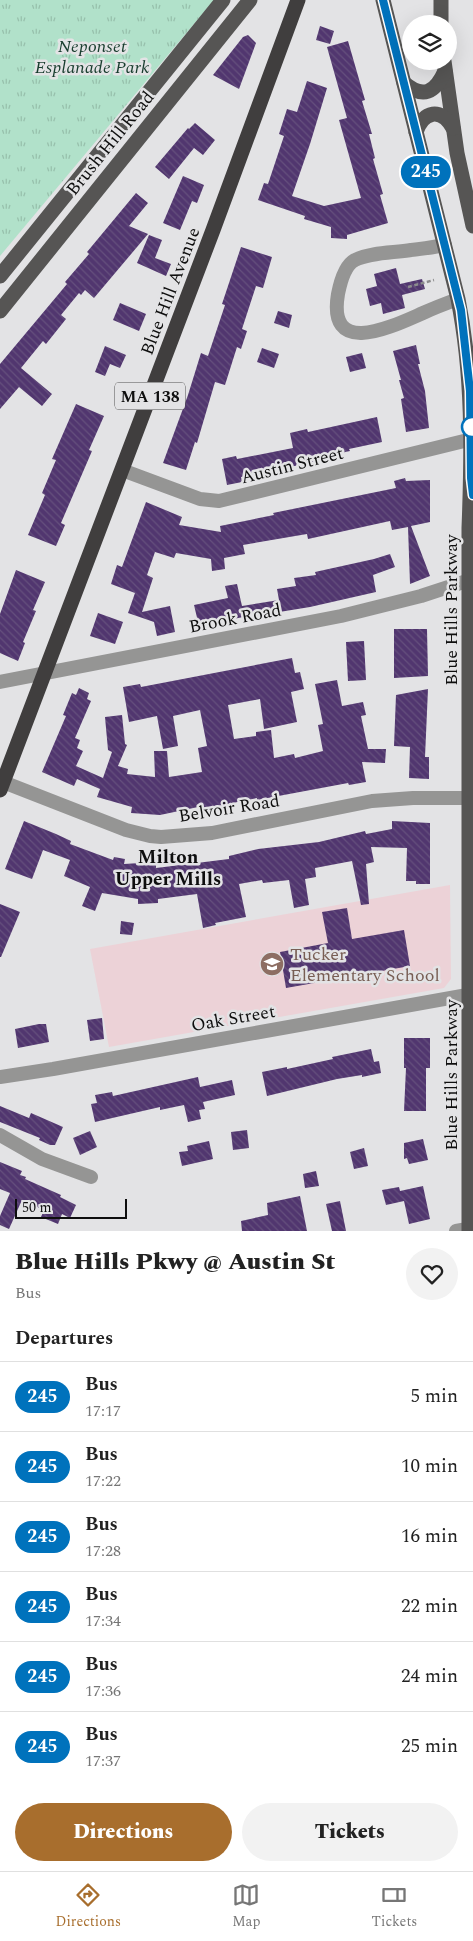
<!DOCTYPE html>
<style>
body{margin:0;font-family:Spectral,serif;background:#f2f2f2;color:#222;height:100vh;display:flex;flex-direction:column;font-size:19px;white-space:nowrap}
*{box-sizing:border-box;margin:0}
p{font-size:16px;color:#767676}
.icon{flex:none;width:28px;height:28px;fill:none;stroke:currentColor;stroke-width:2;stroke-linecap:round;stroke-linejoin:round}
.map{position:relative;height:1231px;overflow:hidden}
.drawer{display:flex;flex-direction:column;background:#fff;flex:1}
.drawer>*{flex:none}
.badge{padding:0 10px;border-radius:16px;font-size:18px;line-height:32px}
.tools{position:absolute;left:402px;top:15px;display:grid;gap:10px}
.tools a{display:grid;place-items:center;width:55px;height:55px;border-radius:50%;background:#fff;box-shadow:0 5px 20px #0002;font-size:25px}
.scale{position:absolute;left:15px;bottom:12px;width:112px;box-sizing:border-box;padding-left:5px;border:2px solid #0e0e0e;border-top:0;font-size:14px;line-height:18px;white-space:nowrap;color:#0e0e0e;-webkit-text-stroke:4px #e3e3e5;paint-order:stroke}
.map>.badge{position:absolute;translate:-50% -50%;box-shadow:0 0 0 2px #fff}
h2{padding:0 15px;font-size:19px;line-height:45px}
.round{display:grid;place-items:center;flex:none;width:52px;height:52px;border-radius:26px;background:#f2f2f2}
.headline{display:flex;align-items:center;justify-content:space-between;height:85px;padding:0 15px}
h1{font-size:24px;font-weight:800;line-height:38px}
.button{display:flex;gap:10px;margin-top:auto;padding:10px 15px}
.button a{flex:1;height:58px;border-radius:30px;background:#a86e2d;color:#fff;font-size:20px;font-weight:800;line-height:58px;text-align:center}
.button a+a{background:#f2f2f2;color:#222}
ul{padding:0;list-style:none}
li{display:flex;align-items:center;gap:15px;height:70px;padding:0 15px;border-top:1px solid #e0e0e0}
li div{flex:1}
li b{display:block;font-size:19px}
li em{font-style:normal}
li .badge{min-width:55px;font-weight:700;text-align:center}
.tabs{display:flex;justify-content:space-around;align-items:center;height:70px;border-top:1px solid #e0e0e0;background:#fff;font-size:14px;color:#767676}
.tabs a{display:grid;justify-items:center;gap:2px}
.tabs .on{color:#a86e2d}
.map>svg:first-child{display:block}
.education{fill:#ecd2d7}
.park{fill:url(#park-tufts)}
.building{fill:url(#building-back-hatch)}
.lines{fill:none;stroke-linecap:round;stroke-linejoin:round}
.path{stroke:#8c8c8d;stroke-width:2.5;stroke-dasharray:4 2.5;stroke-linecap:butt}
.minor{stroke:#959594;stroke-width:14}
.major{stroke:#565554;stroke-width:15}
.highway{stroke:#403e3e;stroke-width:15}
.line-casing{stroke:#fff;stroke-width:11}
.line{stroke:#0072bc;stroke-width:8}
.stop-dot{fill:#fff;stroke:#0072bc;stroke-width:2.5}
.labels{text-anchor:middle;stroke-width:5;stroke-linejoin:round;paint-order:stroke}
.shield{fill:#e3e3e5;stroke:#4e4e4e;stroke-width:1}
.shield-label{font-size:16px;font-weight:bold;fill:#0e0e0e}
.park-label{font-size:18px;font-style:italic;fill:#183d2e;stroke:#e3e3e5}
.street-label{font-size:18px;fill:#0e0e0e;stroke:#e3e3e5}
.education-label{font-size:18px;fill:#785e54;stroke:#e3e3e5;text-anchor:start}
.neighbourhood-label{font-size:19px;font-weight:bold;fill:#0e0e0e;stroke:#e3e3e5}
</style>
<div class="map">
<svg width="473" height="1231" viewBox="0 0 473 1231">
<defs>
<pattern id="park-tufts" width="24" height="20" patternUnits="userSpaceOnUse" patternTransform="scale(1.25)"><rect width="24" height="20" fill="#b1e1ca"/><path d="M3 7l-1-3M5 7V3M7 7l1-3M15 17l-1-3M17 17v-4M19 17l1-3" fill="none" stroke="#97c0ac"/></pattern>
<pattern id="building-back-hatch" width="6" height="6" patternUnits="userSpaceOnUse" patternTransform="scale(1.25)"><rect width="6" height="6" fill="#51366f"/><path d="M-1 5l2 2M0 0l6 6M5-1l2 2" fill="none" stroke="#65507d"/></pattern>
</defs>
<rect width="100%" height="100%" fill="#e3e3e5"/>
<polygon class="education" points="450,885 451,979 444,988 109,1047 90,949"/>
<polygon class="park" points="0,0 214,0 0,256"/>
<g class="building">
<polygon points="320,26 334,31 330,44 316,40"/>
<polygon points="248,35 256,43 239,89 213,75 243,37"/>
<polygon points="348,41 365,100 362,101 372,134 369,134 375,158 373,159 383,194 380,195 388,223 347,235 347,239 331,238 331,227 304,219 305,216 258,200 264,183 268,184 284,136 279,134 287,109 297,112 307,81 327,88 310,144 292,196 324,206 361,198 339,120 347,118 327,47"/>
<polygon points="195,123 215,140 203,155 194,148 169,179 155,167 188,128 189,129"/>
<polygon points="183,176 204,185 197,203 192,201 180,230 163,223"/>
<polygon points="136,193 148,203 129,226 148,234 94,298 85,290 81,295 79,293 61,315 66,319 46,344 43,341 21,368 52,394 42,406 19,387 0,409 0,364 67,284 65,282 89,254 87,252"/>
<polygon points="149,235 162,240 155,258 171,264 166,276 137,263"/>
<polygon points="241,247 272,257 263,288 256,286 242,329 247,331 241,349 237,347 225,385 215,382 197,443 195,442 186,470 163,463 188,395 201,353 208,356 225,305 222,304"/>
<polygon points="396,268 400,284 422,279 425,289 402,295 405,308 383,314 381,303 370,306 366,289 377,286 374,274"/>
<polygon points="120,303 146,314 139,331 113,320"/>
<polygon points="278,311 292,315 289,328 274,323"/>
<polygon points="416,345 420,364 418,364 425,391 429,428 406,432 401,399 404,398 399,380 401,380 393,351"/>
<polygon points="105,346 126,355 120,368 110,364 105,376 95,372"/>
<polygon points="262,348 279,354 274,368 257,362"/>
<polygon points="362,353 366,368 350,372 346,357"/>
<polygon points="76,404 104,416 89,450 92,451 61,523 65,525 56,546 28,535 45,495 42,493 56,460 52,459"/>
<polygon points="377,417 382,442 349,449 350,451 314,459 314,462 241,477 242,482 227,485 222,459 236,456 237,459 293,448 290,433 307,429 308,432"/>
<polygon points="405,478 406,481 430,480 430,522 411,526 430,576 410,584 408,527 392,530 390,521 308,539 307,534 243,545 245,554 224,558 225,569 212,571 211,559 176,553 174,558 155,552 147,575 153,578 142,612 170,606 175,632 157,636 154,622 128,613 135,593 111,584 117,565 122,567 146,502 182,517 179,525 221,532 220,526 274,515 273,513 396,488 394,481"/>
<polygon points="390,554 395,567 373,575 376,592 310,607 267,614 267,616 254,618 253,615 199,626 194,605 228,598 225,586 237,584 242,606 279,600 277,589 296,586 294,578 316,575 315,572 374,559"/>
<polygon points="16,570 45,582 33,610 36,611 23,642 25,643 18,661 0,653 0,614"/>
<polygon points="98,613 123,622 115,644 90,636"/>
<polygon points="394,629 427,629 428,676 394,678"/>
<polygon points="364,641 366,680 348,681 346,642"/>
<polygon points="292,658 295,673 300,672 304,689 291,692 297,722 264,729 260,699 228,705 234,739 256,736 256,732 271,730 274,758 294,754 295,758 323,751 318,725 323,724 315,684 337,680 342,706 363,702 366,715 361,716 368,749 386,749 385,763 362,762 366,782 349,785 348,783 257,800 257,798 198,810 198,807 160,815 131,813 132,807 97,797 100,789 77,779 74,786 42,772 66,716 63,715 72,693 76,695 79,688 89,693 87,699 91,701 75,738 80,740 77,748 83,751 76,766 103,778 112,752 108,750 105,717 122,715 125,744 127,745 118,766 128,769 127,774 155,777 154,751 167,751 169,777 202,772 198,748 207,746 200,710 173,716 178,746 163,749 157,716 129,722 123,687 140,684 141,687"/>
<polygon points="428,689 425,757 429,757 429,779 409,778 410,747 394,746 396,695"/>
<polygon points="24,821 56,834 71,841 70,844 113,860 114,857 125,859 124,864 156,862 156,868 229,859 229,856 258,849 319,842 365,831 366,834 392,829 392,821 430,823 430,884 416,884 416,881 406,881 407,848 371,847 374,862 366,864 369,904 361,905 352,861 315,868 316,877 305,879 309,905 294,908 289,880 263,883 262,880 239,884 246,917 215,923 216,925 203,928 197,894 158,899 158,903 138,904 138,899 102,893 95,911 82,906 90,887 64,876 70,860 43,850 32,879 5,869"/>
<polygon points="0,904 20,912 1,957 0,957"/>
<polygon points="347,908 352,939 404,930 410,966 286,988 280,952 328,943 322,912"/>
<polygon points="121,921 134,923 132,935 120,934"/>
<polygon points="102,1018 104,1039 90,1041 87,1020"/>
<polygon points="39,1024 46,1024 49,1042 18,1048 15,1029"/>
<polygon points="404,1038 430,1038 430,1068 426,1068 426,1111 404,1111 406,1068 404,1068"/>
<polygon points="371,1049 374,1062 379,1061 381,1073 362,1077 362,1075 337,1079 267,1096 262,1072 287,1067 287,1069 333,1059 332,1057"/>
<polygon points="198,1077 200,1087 232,1080 235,1095 203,1102 205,1109 199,1110 201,1119 188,1122 184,1105 160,1110 160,1107 95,1122 91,1104 97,1103 95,1095 112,1092 113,1096"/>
<polygon points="0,1106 29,1118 31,1113 63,1127 55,1145 50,1145 39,1140 40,1138 0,1122"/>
<polygon points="247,1130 249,1148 233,1150 231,1132"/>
<polygon points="90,1131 97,1147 80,1155 73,1138"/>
<polygon points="423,1139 428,1160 409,1164 407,1158 404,1159 404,1143"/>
<polygon points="209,1141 213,1159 182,1166 179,1152 188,1151 187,1146"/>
<polygon points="364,1148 368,1166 354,1169 350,1152"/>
<polygon points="0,1162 22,1171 20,1175 26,1177 25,1179 61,1195 60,1197 76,1205 70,1218 62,1214 58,1224 41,1217 44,1210 22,1200 9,1229 0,1225 0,1216 10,1193 0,1189"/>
<polygon points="316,1171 319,1186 305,1188 303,1174"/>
<polygon points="423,1186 430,1219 409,1224 404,1201 386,1205 382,1190 399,1187 400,1191"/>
<polygon points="300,1196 307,1231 242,1231 241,1221 268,1215 267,1203"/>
<polygon points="340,1201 346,1231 332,1231 326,1204"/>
</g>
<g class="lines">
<polyline class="path" points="408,287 434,280"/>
<g class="minor">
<path d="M445,245C434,247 423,249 411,250C393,253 372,252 355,260C345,265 340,284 338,294C327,359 393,326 423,313C434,308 447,303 458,299"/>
<polyline points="122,470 200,499 219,501 472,439"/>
<polyline points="0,682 341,616 421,596 473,579"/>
<polyline points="3,782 126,830 150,836 161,837 212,833 372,801 413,798 470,798"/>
<polyline points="0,1077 53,1069 473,994"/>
<polyline points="0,1135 42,1159 91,1177"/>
<polyline points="456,1231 473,1228"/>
</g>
<g class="major">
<path d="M383,0L458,299C473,374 472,451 469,528V1231"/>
<polyline points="441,0 441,24"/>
<polyline points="444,61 457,153 473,226"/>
<path d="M404,83C423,99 435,93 445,71"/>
<path d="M416,132C423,111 441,107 453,128"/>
<polyline points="0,276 223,0"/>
<polyline points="0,311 250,0"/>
</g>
<polyline class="highway" points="0,790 213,230 298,0"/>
</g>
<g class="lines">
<g class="line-casing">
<polyline id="line" points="383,0 461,310 470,391 471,478 473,495"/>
</g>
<use href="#line" class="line"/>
</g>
<defs>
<g id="school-disc" transform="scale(1.25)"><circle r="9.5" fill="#8d6e63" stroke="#e3e3e5"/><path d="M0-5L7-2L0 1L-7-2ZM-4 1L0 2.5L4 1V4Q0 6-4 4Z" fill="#fff"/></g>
</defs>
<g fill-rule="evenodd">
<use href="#school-disc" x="272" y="964"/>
</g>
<circle class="stop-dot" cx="472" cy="427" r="10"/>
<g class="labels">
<rect class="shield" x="115" y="382.5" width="70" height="27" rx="4"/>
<g class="shield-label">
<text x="150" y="402">MA 138</text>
</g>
<g class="park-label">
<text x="92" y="52">Neponset<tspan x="92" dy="21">Esplanade Park</tspan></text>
</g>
<g class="street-label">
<text transform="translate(110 143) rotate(-51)" y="6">Brush Hill Road</text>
<text transform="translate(170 291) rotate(-69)" y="6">Blue Hill Avenue</text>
<text transform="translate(292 465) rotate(-14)" y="6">Austin Street</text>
<text transform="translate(451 610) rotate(-90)" y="6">Blue Hills Parkway</text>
<text transform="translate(235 618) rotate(-11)" y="6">Brook Road</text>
<text transform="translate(229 808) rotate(-9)" y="6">Belvoir Road</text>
<text transform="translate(233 1018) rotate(-10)" y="6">Oak Street</text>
<text transform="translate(451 1075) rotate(-90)" y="6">Blue Hills Parkway</text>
</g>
<g class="education-label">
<text x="290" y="960">Tucker<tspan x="290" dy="21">Elementary School</tspan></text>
</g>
<g class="neighbourhood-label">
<text x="168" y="863">Milton<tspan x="168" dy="22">Upper Mills</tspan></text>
</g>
</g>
</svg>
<div class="tools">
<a><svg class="icon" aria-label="layers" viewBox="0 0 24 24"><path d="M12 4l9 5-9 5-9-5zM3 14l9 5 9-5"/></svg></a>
</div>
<div class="scale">50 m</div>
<b class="badge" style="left:426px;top:172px;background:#0072bc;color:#fff">245</b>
</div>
<section class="drawer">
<div class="headline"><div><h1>Blue Hills Pkwy @ Austin St</h1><p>Bus</p></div><a class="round"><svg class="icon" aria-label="heart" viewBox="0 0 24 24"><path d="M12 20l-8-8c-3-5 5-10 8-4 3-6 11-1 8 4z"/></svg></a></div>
<h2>Departures</h2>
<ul>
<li><span class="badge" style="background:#0072bc;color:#fff">245</span><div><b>Bus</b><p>17:17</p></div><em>5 min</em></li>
<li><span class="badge" style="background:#0072bc;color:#fff">245</span><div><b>Bus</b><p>17:22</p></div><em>10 min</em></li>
<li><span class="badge" style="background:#0072bc;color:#fff">245</span><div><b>Bus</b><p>17:28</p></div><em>16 min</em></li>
<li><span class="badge" style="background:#0072bc;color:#fff">245</span><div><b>Bus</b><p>17:34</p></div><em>22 min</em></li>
<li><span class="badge" style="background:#0072bc;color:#fff">245</span><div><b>Bus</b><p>17:36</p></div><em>24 min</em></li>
<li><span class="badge" style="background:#0072bc;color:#fff">245</span><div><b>Bus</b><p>17:37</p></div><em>25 min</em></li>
</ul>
<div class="button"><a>Directions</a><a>Tickets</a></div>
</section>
<nav class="tabs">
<a class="on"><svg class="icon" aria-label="directions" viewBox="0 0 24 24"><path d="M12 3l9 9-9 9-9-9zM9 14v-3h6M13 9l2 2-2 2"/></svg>Directions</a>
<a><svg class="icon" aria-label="map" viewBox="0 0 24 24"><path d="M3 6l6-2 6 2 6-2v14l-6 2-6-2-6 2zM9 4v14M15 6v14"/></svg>Map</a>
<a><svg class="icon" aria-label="tickets" viewBox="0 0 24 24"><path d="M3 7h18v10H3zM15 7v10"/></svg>Tickets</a>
</nav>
